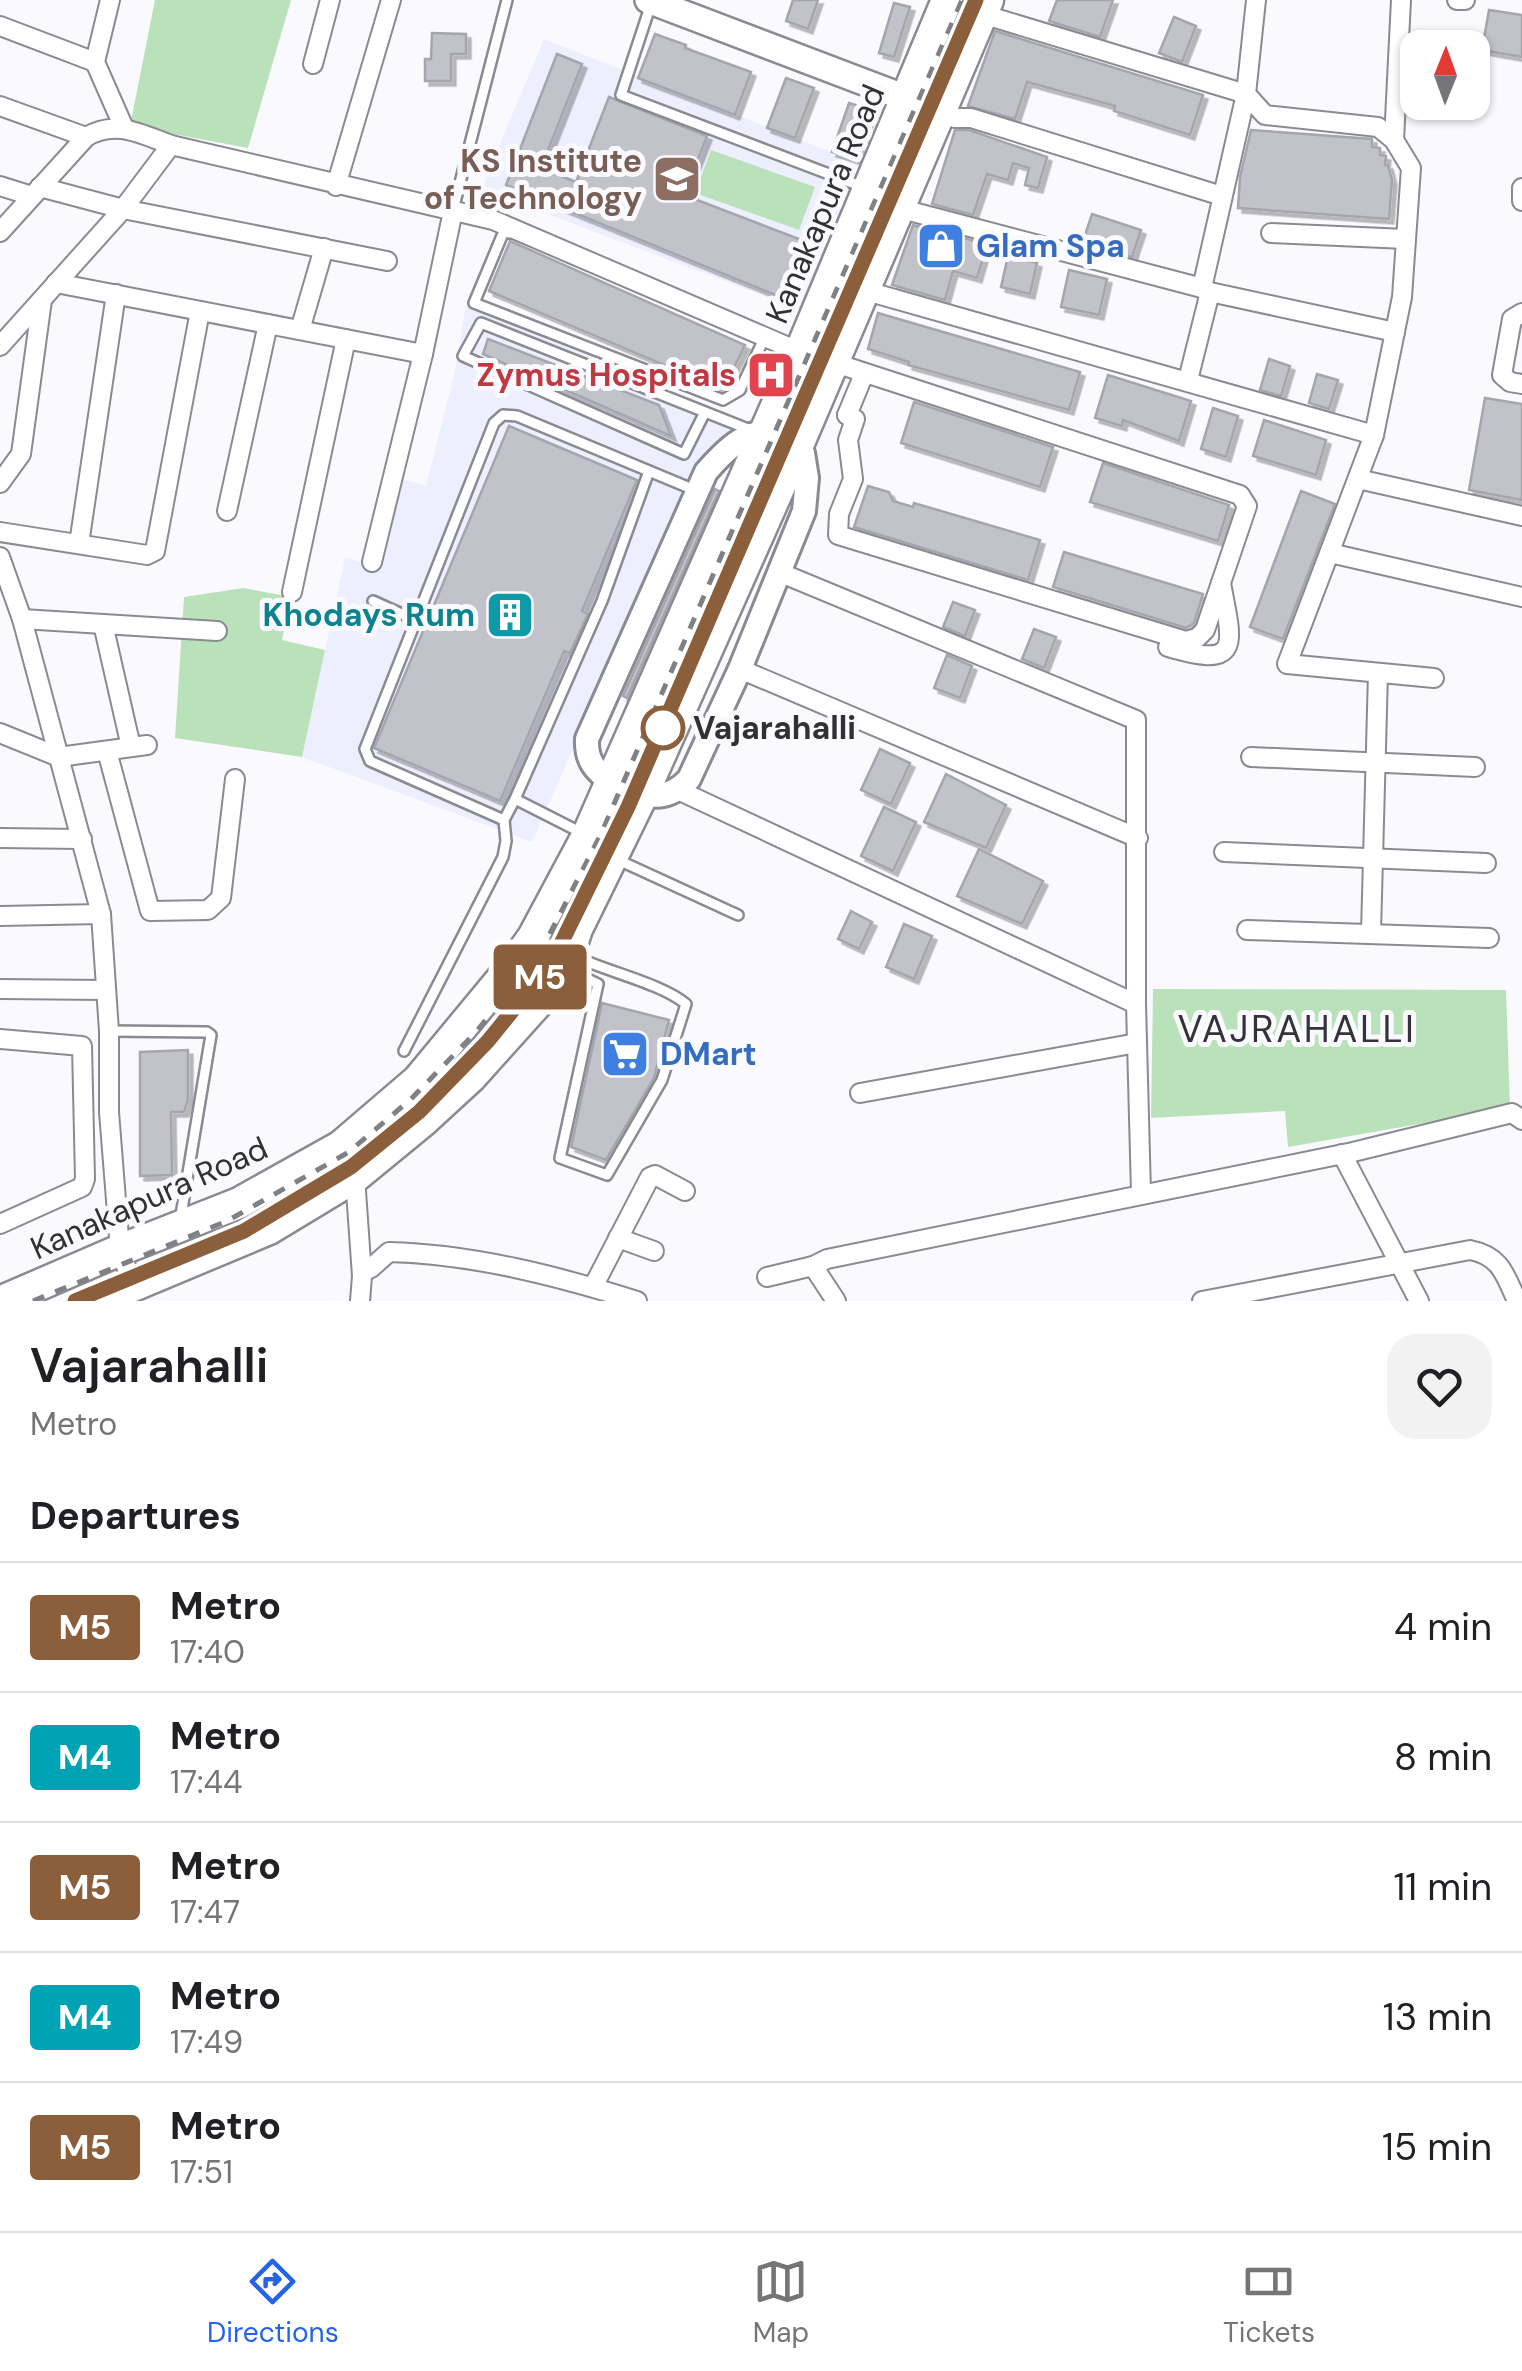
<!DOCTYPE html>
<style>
body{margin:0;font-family:"DM Sans",sans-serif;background:#f2f2f2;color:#202124;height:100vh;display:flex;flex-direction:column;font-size:38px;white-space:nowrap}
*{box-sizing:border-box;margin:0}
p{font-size:32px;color:#757577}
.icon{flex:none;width:55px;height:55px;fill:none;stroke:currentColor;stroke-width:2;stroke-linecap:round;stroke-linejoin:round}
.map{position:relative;height:1301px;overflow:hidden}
.side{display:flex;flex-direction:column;background:#fff;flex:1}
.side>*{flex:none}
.badge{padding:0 20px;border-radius:8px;font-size:35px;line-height:65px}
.needle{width:65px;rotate:1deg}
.tools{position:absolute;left:1400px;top:30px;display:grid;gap:20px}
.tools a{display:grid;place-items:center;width:90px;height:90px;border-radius:20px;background:#fff;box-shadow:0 2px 8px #0004;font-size:50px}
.map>.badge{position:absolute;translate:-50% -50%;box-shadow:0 0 0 5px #fff}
h2{padding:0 30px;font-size:38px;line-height:90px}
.round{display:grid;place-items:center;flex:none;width:105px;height:105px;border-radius:30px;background:#f2f2f2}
.summary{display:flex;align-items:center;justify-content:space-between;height:170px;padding:0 30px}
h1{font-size:48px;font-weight:600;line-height:75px}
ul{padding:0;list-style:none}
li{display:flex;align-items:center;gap:30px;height:130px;padding:0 30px;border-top:2px solid #e0e0e0}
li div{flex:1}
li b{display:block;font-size:38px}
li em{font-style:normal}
li .badge{min-width:110px;font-weight:700;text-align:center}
.tabs{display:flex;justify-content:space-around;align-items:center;height:140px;border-top:2px solid #e0e0e0;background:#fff;font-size:28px;color:#757577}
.tabs a{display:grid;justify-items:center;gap:5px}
.tabs .selected{color:#2563eb}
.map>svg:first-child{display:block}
.built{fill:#edeefe}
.green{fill:#bae2ba}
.building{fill:#c1c2ca;stroke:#a5a5ad;stroke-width:2.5;filter:url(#shadow)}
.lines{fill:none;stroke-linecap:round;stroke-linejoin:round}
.service-casing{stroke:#8a8a92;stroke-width:14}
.minor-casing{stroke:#8a8a92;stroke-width:22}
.tertiary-casing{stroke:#8a8a92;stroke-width:28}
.secondary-casing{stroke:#8a8a92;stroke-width:30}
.trunk-casing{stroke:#8a8a92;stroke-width:35}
.service{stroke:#fff;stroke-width:9}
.minor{stroke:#fff;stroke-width:18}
.tertiary{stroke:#fff;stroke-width:22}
.secondary{stroke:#fff;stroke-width:25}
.trunk{stroke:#fff;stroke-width:30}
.rail{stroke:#808184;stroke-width:5;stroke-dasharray:12 12;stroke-linecap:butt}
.line-casing{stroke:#fff;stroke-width:22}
.line{stroke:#8b5e3c;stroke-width:15}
.stop-dot{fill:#fff;stroke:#8b5e3c;stroke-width:5}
.labels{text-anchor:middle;stroke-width:10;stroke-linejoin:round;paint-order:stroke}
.education-label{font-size:32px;font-weight:bold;fill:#785e54;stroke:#fafafe;text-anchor:end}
.street-label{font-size:32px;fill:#303134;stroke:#fafafe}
.shop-label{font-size:32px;font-weight:bold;fill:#366cbe;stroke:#fafafe;text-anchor:start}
.health-label{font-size:32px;font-weight:bold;fill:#be3a42;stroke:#fafafe;text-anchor:end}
.culture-label{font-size:32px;font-weight:bold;fill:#0d838f;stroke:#fafafe;text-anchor:end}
.stop-label{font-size:32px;font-weight:bold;fill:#303134;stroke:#fafafe;text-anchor:start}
.quarter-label{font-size:38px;letter-spacing:2.5px;fill:#33333a;stroke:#fafafe}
</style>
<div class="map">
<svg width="1522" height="1301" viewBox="0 0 1522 1301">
<defs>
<filter id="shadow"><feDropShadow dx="4.5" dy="4.5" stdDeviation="0" flood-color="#0004"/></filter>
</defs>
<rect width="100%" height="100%" fill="#fafafe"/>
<g class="built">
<polygon points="544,39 872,168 812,314 481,189"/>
<polygon points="466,305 738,418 733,435 710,446 691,481 532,842 302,757 345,558 376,565 399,478 426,486 454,376"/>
</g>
<g class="green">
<polygon points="155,0 291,0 248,148 130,126"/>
<polygon points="711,150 815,187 799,230 695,193"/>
<polygon points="243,588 291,597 282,640 325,650 302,757 175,738 184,597"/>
<polygon points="1153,989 1506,990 1510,1108 1288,1147 1285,1111 1151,1118"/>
</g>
<g class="building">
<polygon points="793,0 818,0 808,29 786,21"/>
<polygon points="1057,0 1113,0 1100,37 1049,21"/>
<polygon points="894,3 910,7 894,57 879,53"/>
<polygon points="1489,10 1522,15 1522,57 1482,50"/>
<polygon points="1174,17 1196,26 1182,62 1159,53"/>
<polygon points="995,31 1203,95 1190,135 1114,111 1115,106 1027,82 1015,119 968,106"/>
<polygon points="432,33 466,34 466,54 451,54 451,81 425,81 425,59 431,59"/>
<polygon points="655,34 686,45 685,48 751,72 735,115 638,78"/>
<polygon points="557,54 582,64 541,168 576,182 609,97 707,136 684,195 812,244 790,301 506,185"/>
<polygon points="786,78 814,88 795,138 767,128"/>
<polygon points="849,103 872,110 855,159 832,152"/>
<polygon points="955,130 969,130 1047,157 1038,188 1025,185 1029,168 1013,163 1008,180 987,174 973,215 932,204"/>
<polygon points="1251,130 1372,139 1372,147 1380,148 1380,155 1386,156 1385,165 1388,165 1392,180 1389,219 1238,208 1240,177"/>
<polygon points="1092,214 1141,230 1132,257 1082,244"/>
<polygon points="913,225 987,244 977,278 953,271 945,300 892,285"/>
<polygon points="510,241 745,345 723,390 489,291"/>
<polygon points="1008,256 1037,263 1030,294 1001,287"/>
<polygon points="1069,270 1107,279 1099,315 1061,307"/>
<polygon points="878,313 1080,372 1069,410 908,365 909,362 868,349"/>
<polygon points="488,339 659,405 671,436 483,354"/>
<polygon points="1269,359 1290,366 1281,396 1260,390"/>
<polygon points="1317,374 1338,380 1329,409 1309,403"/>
<polygon points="1108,375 1191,401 1179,441 1123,420 1122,426 1095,418"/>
<polygon points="1485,398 1522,404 1522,500 1469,490"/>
<polygon points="914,402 1053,447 1040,487 901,443"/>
<polygon points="1213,408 1238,416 1226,457 1201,449"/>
<polygon points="1264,420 1326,440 1316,475 1253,456"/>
<polygon points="509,426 637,480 582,611 588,614 570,653 564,651 500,801 374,748"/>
<polygon points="1103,463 1229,505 1218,541 1090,502"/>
<polygon points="868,486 889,492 893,501 913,507 914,503 1040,540 1028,580 854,527"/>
<polygon points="715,489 719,491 627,698 623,696"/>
<polygon points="1301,491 1335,504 1283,639 1250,627"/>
<polygon points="1064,552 1203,594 1194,623 1186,628 1053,587"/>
<polygon points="953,602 975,610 965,636 943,627"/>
<polygon points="1034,629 1056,637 1044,668 1022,659"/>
<polygon points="947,655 972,666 960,698 934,688"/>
<polygon points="880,749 910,763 891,804 861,790"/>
<polygon points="946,774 1006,805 986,848 924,822"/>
<polygon points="884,807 916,822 893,871 861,856"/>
<polygon points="979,849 1043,881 1022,924 957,896"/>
<polygon points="851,911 872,922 859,949 838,939"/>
<polygon points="904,924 932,936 914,979 886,967"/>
<polygon points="602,1003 669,1020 654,1078 606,1160 571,1147"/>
<polygon points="188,1050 188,1099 184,1112 171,1112 172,1175 140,1176 140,1052"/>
</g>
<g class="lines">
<g class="service-casing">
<g id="service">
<polyline points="651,4 621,95 863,187"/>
<polyline points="453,210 507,0"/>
<polyline points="509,233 504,231 474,303 723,400 740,390 762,343"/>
<polyline points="705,412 684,454 463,356 481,323 753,431"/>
<polyline points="649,471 697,491"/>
<polyline points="373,601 415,620"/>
<polyline points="515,799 602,601 649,471 517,416 503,415 494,423 365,749 370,761 504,820 515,799 580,832"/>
<polyline points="616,859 738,915"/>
<path d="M565,968L598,984L560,1158L607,1175L662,1080L686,1004C661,983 604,971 572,955"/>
<polyline points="109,1031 207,1032 211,1035 180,1221"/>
<polyline points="404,1051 503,857 506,841 504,820"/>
</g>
</g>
<g class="minor-casing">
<g id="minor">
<polyline points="110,0 95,62 124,128"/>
<polyline points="1457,0 1465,0"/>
<polyline points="982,14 1246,94 1256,0"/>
<polyline points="0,26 95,62"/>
<polyline points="313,64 330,0"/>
<polyline points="1246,94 1265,115 1378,127 1394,140 1411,168 1402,297 1374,435"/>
<polyline points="0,106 86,137"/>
<polyline points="940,111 955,118 971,118 1222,196"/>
<polyline points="1394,140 1401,0"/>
<polyline points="171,145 123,209 387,261"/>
<polyline points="0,186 32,196"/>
<polyline points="336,186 391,0"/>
<polyline points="1522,188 1522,201"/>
<polyline points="898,208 1202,288 1246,94"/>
<path d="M0,232L86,137C115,119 141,134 171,145L493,220L800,352"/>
<polyline points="1271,233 1406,239"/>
<polyline points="56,283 423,354 453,211"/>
<polyline points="1202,288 1210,292 1395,332"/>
<polyline points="863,290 1374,435 1287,664 1434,678"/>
<polyline points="1522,313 1512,319 1502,375 1510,382 1522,384"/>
<polyline points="300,330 324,248"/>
<polyline points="0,346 123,209 40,187"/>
<polyline points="832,362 1240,495 1247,506 1205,630 1197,638 1186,641 838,535 839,514 853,479 848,440 855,419 847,415"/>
<polyline points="1188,380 1210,292"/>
<polyline points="847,415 864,374"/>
<polyline points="1358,479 1522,516"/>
<polyline points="0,483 21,454 42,300"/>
<polyline points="227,511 268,324"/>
<polyline points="0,532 147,555 155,551 200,311"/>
<polyline points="79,544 116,294"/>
<polyline points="1330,553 1522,597"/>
<polyline points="0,557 22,619 101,914 109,1031 109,1112 120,1250 133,1285"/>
<polyline points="372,562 423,354"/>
<polyline points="781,573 1136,720 1136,1004 1141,1193"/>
<polyline points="292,592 346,339"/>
<polyline points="22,619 217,631"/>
<polyline points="103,624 131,747"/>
<path d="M1168,647C1244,670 1232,643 1221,583"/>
<polyline points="740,669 1138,838"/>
<polyline points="0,733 59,757 147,745"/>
<polyline points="107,751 150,911 208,910 221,898 235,779"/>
<polyline points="1251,757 1475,767"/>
<polyline points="678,790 1136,1004"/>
<polyline points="0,838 82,839"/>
<polyline points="1224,852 1486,863"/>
<polyline points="0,916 101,914"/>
<polyline points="1247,930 1489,938"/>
<polyline points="1371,933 1378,673"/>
<polyline points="0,989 106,990"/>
<polyline points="0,1039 82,1046 85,1179 82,1187 0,1224"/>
<polyline points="860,1093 1137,1043"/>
<polyline points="1342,1154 1419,1301"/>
<polyline points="355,1177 362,1276 360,1301"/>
<polyline points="618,1238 654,1251"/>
<path d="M362,1272L371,1268L389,1252C472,1254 558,1276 637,1301"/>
<polyline points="767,1277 813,1266"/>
<polyline points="593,1287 650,1177 655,1175 685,1191"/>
<polyline points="836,1301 813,1266 827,1259 1353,1152 1512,1113 1522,1120"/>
<path d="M1202,1301L1470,1250C1501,1256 1505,1275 1517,1301"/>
</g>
</g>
<g class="tertiary-casing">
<g id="tertiary">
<path d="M611,781C594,771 586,759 587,739L706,472C720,456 741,433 763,433"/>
<path d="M643,794C661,799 676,793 689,779L740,669L804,511L807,478L803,453L796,450"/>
</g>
</g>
<g class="secondary-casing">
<polyline id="secondary" points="648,0 940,111"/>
</g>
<g class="trunk-casing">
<g id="trunk">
<polyline points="2,1301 120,1250 239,1203 341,1146 418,1080 514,964 533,937 587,836 800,352 947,0"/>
<polyline points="97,1301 269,1229 355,1177 422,1122 471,1077 542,998 569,954 577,929 643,794 796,450 988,0"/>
</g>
</g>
<use href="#service" class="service"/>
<use href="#minor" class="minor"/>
<use href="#tertiary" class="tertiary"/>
<use href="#secondary" class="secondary"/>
<use href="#trunk" class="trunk"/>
<g class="rail">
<polyline points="657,742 805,402"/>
<polyline points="471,1058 552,962 572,923"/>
<polyline points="33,1301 227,1221 349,1152 411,1099 476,1032 541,951 601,834 962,0"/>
<polyline points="75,1301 243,1231 336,1176"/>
</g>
</g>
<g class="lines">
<g class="line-casing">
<polyline id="line" points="75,1301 244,1231 351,1167 419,1112 488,1041 552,962 628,807 976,0"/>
</g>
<use href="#line" class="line"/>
</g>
<defs>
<g id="university-square" transform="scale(2.5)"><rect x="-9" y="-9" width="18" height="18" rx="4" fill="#8d6e63" stroke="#fafafe"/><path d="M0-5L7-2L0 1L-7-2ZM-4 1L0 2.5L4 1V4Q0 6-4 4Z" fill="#fff"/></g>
<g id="shop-square" transform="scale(2.5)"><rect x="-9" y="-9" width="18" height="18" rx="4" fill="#3f7fe0" stroke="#fafafe"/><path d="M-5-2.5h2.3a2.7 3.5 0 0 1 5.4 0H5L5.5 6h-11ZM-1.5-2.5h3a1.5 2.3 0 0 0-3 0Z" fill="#fff"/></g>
<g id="hospital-square" transform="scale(2.5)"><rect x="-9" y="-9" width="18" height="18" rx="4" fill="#e0444e" stroke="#fafafe"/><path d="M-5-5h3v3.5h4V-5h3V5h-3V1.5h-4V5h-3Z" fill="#fff"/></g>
<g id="building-square" transform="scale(2.5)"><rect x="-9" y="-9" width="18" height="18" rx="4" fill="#0f9aa8" stroke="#fafafe"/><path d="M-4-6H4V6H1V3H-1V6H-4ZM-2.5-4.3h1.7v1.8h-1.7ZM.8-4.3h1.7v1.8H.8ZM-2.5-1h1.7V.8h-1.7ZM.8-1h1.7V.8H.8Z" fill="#fff"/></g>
<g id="supermarket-square" transform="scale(2.5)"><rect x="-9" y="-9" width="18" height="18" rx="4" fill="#3f7fe0" stroke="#fafafe"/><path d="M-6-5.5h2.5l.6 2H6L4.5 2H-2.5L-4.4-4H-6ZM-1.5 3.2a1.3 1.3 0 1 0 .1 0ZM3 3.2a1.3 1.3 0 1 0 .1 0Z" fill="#fff"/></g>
</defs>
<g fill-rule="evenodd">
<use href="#university-square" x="677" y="179"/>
<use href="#shop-square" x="941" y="246"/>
<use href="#hospital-square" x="771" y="375"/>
<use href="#building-square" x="510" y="615"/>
<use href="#supermarket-square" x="625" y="1054"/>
</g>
<circle class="stop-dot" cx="663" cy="728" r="20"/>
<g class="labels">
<g class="education-label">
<text x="642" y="172">KS Institute<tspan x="642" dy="37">of Technology</tspan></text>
</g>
<g class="street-label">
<text transform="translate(825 204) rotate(-67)" y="11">Kanakapura Road</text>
<text transform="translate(149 1198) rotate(-24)" y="11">Kanakapura Road</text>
</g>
<g class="shop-label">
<text x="976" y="257">Glam Spa</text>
<text x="660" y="1065">DMart</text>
</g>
<g class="health-label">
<text x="736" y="386">Zymus Hospitals</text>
</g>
<g class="culture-label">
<text x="475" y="626">Khodays Rum</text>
</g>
<g class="stop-label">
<text x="693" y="739">Vajarahalli</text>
</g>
<g class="quarter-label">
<text x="1297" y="1042">VAJRAHALLI</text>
</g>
</g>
</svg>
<div class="tools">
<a><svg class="needle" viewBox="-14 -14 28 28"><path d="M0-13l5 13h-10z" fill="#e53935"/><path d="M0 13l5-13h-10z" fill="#757577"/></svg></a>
</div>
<b class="badge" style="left:540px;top:977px;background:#8b5e3c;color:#fff">M5</b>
</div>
<section class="side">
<div class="summary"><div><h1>Vajarahalli</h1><p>Metro</p></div><a class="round"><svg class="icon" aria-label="heart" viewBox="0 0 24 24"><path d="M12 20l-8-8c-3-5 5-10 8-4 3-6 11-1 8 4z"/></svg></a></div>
<h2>Departures</h2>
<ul>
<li><span class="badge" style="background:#8b5e3c;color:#fff">M5</span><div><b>Metro</b><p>17:40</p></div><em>4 min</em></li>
<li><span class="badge" style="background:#00a3b4;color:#fff">M4</span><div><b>Metro</b><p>17:44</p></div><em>8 min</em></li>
<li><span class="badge" style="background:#8b5e3c;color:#fff">M5</span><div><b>Metro</b><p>17:47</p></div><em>11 min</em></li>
<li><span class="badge" style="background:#00a3b4;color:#fff">M4</span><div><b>Metro</b><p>17:49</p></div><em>13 min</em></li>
<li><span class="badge" style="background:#8b5e3c;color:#fff">M5</span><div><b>Metro</b><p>17:51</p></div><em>15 min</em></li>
</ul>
</section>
<nav class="tabs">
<a class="selected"><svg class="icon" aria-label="directions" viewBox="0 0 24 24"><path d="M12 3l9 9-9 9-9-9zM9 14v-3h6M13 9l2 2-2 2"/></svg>Directions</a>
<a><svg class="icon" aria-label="map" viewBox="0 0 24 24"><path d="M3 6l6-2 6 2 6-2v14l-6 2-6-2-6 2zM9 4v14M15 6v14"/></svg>Map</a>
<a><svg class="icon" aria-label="tickets" viewBox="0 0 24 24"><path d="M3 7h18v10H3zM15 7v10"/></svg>Tickets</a>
</nav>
